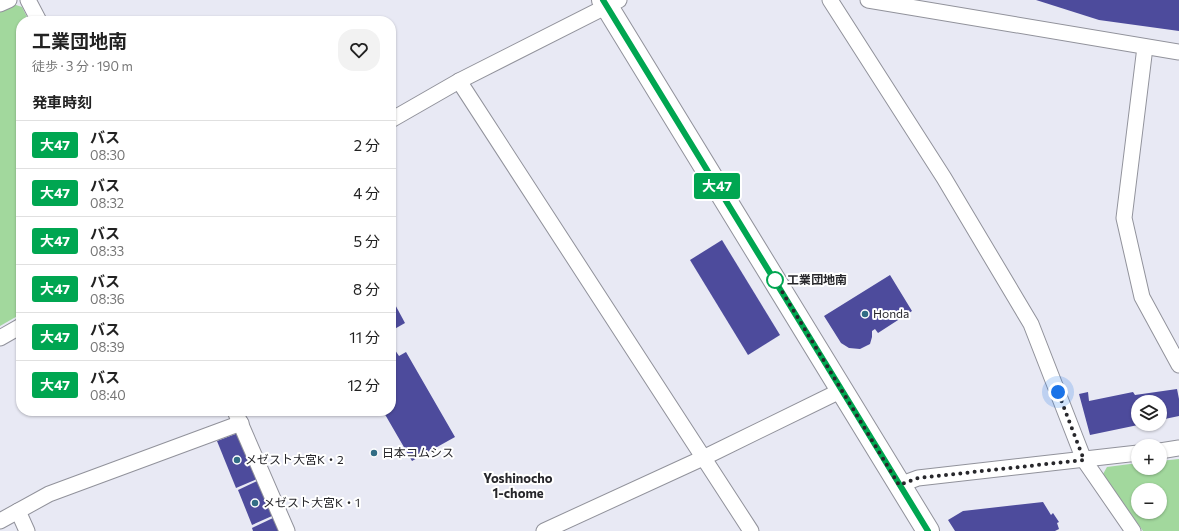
<!DOCTYPE html>
<html lang="ja">
<meta charset="utf-8">
<style>
body{margin:0;font-family:Commissioner,"Noto Sans JP",sans-serif;background:#f2f2f2;color:#222;height:100vh;display:flex;flex-direction:column;font-size:15px;white-space:nowrap}
*{box-sizing:border-box;margin:0}
p{font-size:13px;color:#767676}
.icon{flex:none;width:22px;height:22px;fill:none;stroke:currentColor;stroke-width:2;stroke-linecap:round;stroke-linejoin:round}
.map{position:relative;flex:1;overflow:hidden}
.details{position:absolute;left:16px;top:16px;width:380px;height:400px;display:flex;flex-direction:column;background:#fff;border-radius:16px;box-shadow:0 1px 3px #0004}
.details>*{flex:none}
.badge{padding:0 8px;border-radius:3px;font-size:14px;line-height:26px}
.tools{position:absolute;left:1131px;top:395px;display:grid;gap:8px}
.tools a{display:grid;place-items:center;width:36px;height:36px;border-radius:50%;background:#fff;box-shadow:0 1px 3px #0004;font-size:20px}
.you{position:absolute;width:20px;height:20px;margin:-10px;border:3px solid #fff;border-radius:50%;background:#1a73e8;box-shadow:0 0 0 6px #1a73e833}
.map>.badge{position:absolute;translate:-50% -50%;box-shadow:0 0 0 2px #fff}
h2{padding:0 16px;font-size:15px;line-height:36px}
.round{display:grid;place-items:center;flex:none;width:42px;height:42px;border-radius:16px;background:#f2f2f2}
.overview{display:flex;align-items:center;justify-content:space-between;height:68px;padding:0 16px}
h1{font-size:19px;font-weight:700;line-height:30px}
ul{padding:0;list-style:none}
li{display:flex;align-items:center;gap:12px;height:48px;padding:0 16px;border-top:1px solid #e0e0e0}
li div{flex:1}
li b{display:block;font-size:15px}
li em{font-style:normal}
li .badge{min-width:44px;font-weight:700;text-align:center}
.map>svg:first-child{display:block}
.green{fill:#a2d89d;fill-rule:evenodd}
.building{fill:#4d4b9c}
.lines{fill:none;stroke-linecap:round;stroke-linejoin:round}
.minor-casing{stroke:#91929b;stroke-width:17}
.primary-casing{stroke:#91929b;stroke-width:24}
.minor{stroke:#fff;stroke-width:15}
.primary{stroke:#fff;stroke-width:22}
.line-casing{stroke:#fff;stroke-width:9}
.line{stroke:#00a651;stroke-width:6}
.walk{stroke:#27272b;stroke-width:4;stroke-dasharray:0 7.2}
.stop-dot{fill:#fff;stroke:#00a651;stroke-width:2}
.poi-dot{fill:#326d85;stroke:#fff;stroke-width:1.5}
.labels{text-anchor:middle;stroke-width:4;stroke-linejoin:round;paint-order:stroke}
.stop-label{font-size:12px;font-weight:bold;fill:#27272b;stroke:#fff;text-anchor:start}
.poi-label{font-size:12px;fill:#27272b;stroke:#fff;text-anchor:start}
.neighbourhood-label{font-size:13px;font-weight:bold;fill:#27272b;stroke:#fff}
</style>
<div class="map">
<svg width="1179" height="531" viewBox="0 0 1179 531">
<rect width="100%" height="100%" fill="#e8e9f4"/>
<g class="green">
<polygon points="13,4 22,7 29,21 21,21 21,314 0,326 0,10"/>
<path d="M1179,459V531H1143L1103,474L1107,467L1138,463V468H1160V461ZM1138,490H1160V512H1138Z"/>
</g>
<g class="building">
<polygon points="1036,0 1179,0 1179,31 1099,20"/>
<polygon points="722,240 780,335 748,355 690,260"/>
<polygon points="890,275 912,311 878,333 875,329 872,331 872,337 870,344 860,349 849,348 841,343 824,316"/>
<polygon points="391,297 405,323 391,331"/>
<polygon points="395,350 399,356 406,352 455,437 412,461 383,411 391,411 391,352"/>
<polygon points="1177,389 1179,399 1179,416 1160,420 1160,402 1138,402 1138,425 1090,435 1079,394 1088,392 1089,401 1133,392 1135,395"/>
<polygon points="238,433 257,479 236,488 217,441"/>
<polygon points="257,481 272,516 252,525 238,490"/>
<polygon points="1043,502 1051,515 1053,513 1059,522 1057,523 1059,529 1055,531 955,531 948,520 963,511"/>
<polygon points="273,518 279,531 253,531 252,528"/>
</g>
<g class="lines">
<g class="minor-casing">
<g id="minor">
<polyline points="28,0 39,21"/>
<polyline points="830,0 944,178 1031,324 1084,460 1133,531"/>
<polyline points="868,0 1179,52"/>
<polyline points="0,4 9,0"/>
<polyline points="1145,47 1124,218 1142,297 1179,365"/>
<polyline points="459,81 751,531"/>
<polyline points="391,120 459,81 619,0"/>
<polyline points="0,338 21,326"/>
<polyline points="235,411 287,531"/>
<polyline points="1160,451 1179,448"/>
<polyline points="899,485 918,478 1138,453"/>
<polyline points="18,511 27,531"/>
<polyline points="0,521 49,494 241,423"/>
<polyline points="544,531 703,458 842,390"/>
</g>
</g>
<g class="primary-casing">
<polyline id="primary" points="603,0 928,531"/>
</g>
<use href="#minor" class="minor"/>
<use href="#primary" class="primary"/>
</g>
<g class="lines">
<g class="line-casing">
<polyline id="line" points="603,0 928,531"/>
</g>
<use href="#line" class="line"/>
<polyline class="walk" points="775,280 899,485 918,478 1084,460 1058,392"/>
</g>
<circle class="stop-dot" cx="775" cy="280" r="8"/>
<g class="poi-dot">
<circle cx="865" cy="314" r="4"/>
<circle cx="374" cy="453" r="4"/>
<circle cx="237" cy="460" r="4"/>
<circle cx="255" cy="503" r="4"/>
</g>
<g class="labels">
<g class="stop-label">
<text x="787" y="284">工業団地南</text>
</g>
<g class="poi-label">
<text x="873" y="318">Honda</text>
<text x="382" y="457">日本コムシス</text>
<text x="245" y="464">メゼスト大宮K・2</text>
<text x="263" y="507">メゼスト大宮K・1</text>
</g>
<g class="neighbourhood-label">
<text x="518" y="483">Yoshinocho<tspan x="518" dy="15">1-chome</tspan></text>
</g>
</g>
</svg>
<div class="tools">
<a><svg class="icon" aria-label="layers" viewBox="0 0 24 24"><path d="M12 4l9 5-9 5-9-5zM3 14l9 5 9-5"/></svg></a>
<a>+</a>
<a>−</a>
</div>
<div class="you" style="left:1058px;top:392px"></div>
<b class="badge" style="left:717px;top:186px;background:#00a651;color:#fff">大47</b>
<section class="details">
<div class="overview"><div><h1>工業団地南</h1><p>徒歩 · 3 分 · 190 m</p></div><a class="round"><svg class="icon" aria-label="heart" viewBox="0 0 24 24"><path d="M12 20l-8-8c-3-5 5-10 8-4 3-6 11-1 8 4z"/></svg></a></div>
<h2>発車時刻</h2>
<ul>
<li><span class="badge" style="background:#00a651;color:#fff">大47</span><div><b>バス</b><p>08:30</p></div><em>2 分</em></li>
<li><span class="badge" style="background:#00a651;color:#fff">大47</span><div><b>バス</b><p>08:32</p></div><em>4 分</em></li>
<li><span class="badge" style="background:#00a651;color:#fff">大47</span><div><b>バス</b><p>08:33</p></div><em>5 分</em></li>
<li><span class="badge" style="background:#00a651;color:#fff">大47</span><div><b>バス</b><p>08:36</p></div><em>8 分</em></li>
<li><span class="badge" style="background:#00a651;color:#fff">大47</span><div><b>バス</b><p>08:39</p></div><em>11 分</em></li>
<li><span class="badge" style="background:#00a651;color:#fff">大47</span><div><b>バス</b><p>08:40</p></div><em>12 分</em></li>
</ul>
</section>
</div>
